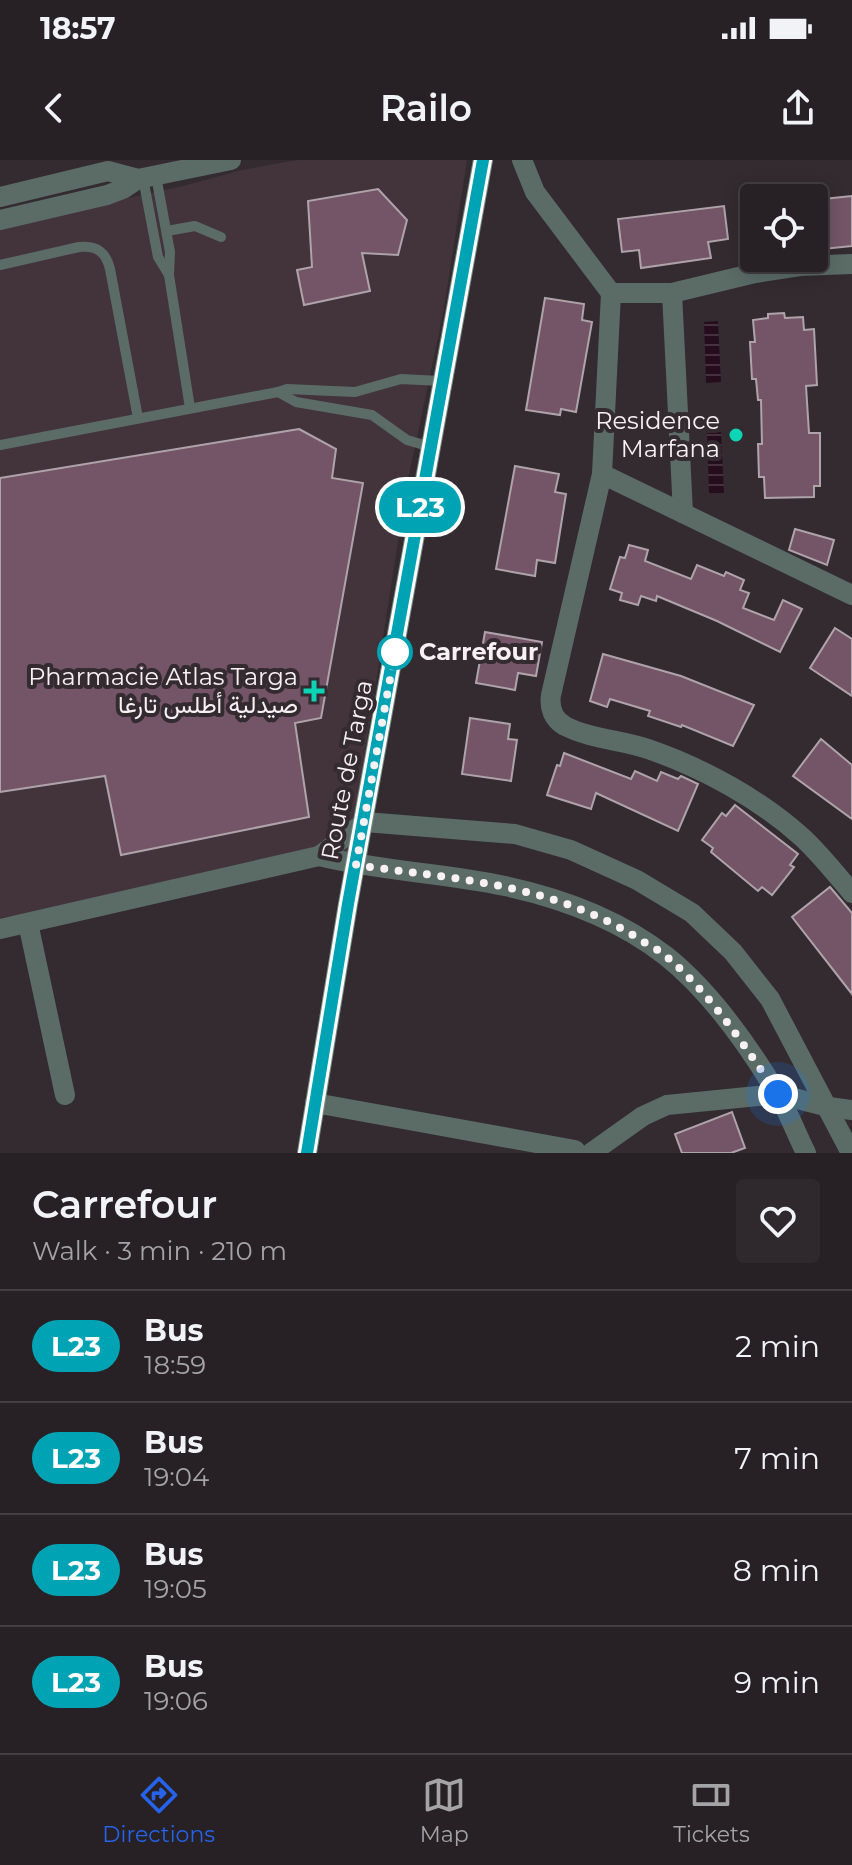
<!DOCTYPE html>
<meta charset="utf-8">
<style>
body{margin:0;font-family:Montserrat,Vazirmatn,sans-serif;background:#2f282c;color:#f1f3f6;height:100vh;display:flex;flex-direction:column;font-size:30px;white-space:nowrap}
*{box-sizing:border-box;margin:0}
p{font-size:26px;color:#a4a3a6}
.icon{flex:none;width:44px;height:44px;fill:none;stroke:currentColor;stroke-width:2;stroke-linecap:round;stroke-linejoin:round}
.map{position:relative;height:993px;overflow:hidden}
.details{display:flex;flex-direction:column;background:#272024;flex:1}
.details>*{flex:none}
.badge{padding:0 16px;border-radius:26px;font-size:28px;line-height:52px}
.tools{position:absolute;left:740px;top:24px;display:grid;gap:16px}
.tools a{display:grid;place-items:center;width:88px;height:88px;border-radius:8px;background:#272024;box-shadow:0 4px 20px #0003,0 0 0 2px #433e41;font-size:40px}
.you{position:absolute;width:40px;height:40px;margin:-20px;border:6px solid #fff;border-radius:50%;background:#1a73e8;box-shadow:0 0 0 12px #1a73e833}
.map>.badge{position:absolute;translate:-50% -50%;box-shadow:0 0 0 4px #fff}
.round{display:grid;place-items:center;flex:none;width:84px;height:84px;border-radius:8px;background:#2f282c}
.overview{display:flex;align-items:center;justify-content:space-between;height:136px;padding:0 32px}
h1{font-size:38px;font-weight:600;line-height:60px}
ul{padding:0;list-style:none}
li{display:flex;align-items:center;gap:24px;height:112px;padding:0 32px;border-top:2px solid #433e41}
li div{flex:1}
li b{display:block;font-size:30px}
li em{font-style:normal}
li .badge{min-width:88px;font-weight:700;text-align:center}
.status{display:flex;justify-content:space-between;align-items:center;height:56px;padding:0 40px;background:#272024;direction:ltr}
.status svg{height:22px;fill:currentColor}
header{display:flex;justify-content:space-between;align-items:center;height:104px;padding:0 32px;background:#272024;font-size:36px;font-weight:600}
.tabs{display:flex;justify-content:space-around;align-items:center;height:112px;border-top:2px solid #433e41;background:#272024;font-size:22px;color:#a4a3a6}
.tabs a{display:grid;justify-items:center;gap:4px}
.tabs .on{color:#2563eb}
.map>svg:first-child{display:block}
.built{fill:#43343c}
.water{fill:url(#water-rules)}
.building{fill:#735567;stroke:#afa3aa;stroke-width:2}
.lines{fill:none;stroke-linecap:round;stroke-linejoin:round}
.service{stroke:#5b6c67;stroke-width:10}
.minor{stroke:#5b6c67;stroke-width:20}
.tertiary{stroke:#5b6c67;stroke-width:20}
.secondary{stroke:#738e87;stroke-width:20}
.line-casing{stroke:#fff;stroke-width:18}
.line{stroke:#00a3b4;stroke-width:12}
.walk{stroke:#f7f1f4;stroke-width:8;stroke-dasharray:0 14.4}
.poi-dot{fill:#0bd5b5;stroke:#342b30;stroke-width:3}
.stop-dot{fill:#fff;stroke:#00a3b4;stroke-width:4}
.labels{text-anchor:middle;stroke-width:8;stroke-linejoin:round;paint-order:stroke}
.poi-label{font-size:24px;fill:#f7f1f4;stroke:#342b30;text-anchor:end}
.stop-label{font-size:24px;font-weight:bold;fill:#f7f1f4;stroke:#342b30;text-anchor:start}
.street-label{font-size:24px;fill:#f7f1f4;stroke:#342b30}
</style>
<div class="status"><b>18:57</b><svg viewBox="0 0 49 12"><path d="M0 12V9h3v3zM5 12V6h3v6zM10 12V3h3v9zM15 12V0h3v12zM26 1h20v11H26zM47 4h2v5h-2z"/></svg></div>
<header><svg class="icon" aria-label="back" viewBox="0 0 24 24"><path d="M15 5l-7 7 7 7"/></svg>Railo<svg class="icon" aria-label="share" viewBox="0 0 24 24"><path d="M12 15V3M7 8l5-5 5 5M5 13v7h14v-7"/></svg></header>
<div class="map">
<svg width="852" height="993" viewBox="0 0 852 993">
<defs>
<pattern id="water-rules" width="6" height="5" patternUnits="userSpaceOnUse" patternTransform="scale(2)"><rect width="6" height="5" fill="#260d1d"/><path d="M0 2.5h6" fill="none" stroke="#46313e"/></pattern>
</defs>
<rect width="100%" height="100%" fill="#342b30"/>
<polygon class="built" points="297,0 467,0 443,154 407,324 349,694 0,758 0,66 187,25 242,10"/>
<g class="water">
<polygon points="718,161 721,222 706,223 704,162"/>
<polygon points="721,272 724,333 709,333 707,273"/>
</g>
<g class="building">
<polygon points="378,29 407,60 398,95 362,93 370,131 304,145 297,110 312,107 308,41"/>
<polygon points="852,36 852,86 814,90 814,40"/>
<polygon points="724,46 728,79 708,82 711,98 641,108 639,90 622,92 618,59"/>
<polygon points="545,138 584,144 582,160 592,162 576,252 561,249 560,255 526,250"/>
<polygon points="784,153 785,158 803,157 804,170 814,169 817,225 806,226 809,273 820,273 820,326 814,326 814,337 765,338 764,317 759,317 758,284 762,284 761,240 758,240 756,219 752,219 750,182 755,182 753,160 768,158 768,154"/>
<polygon points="299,269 336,289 332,318 363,323 321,558 295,563 309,657 121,695 105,616 0,632 0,318"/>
<polygon points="515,306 559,314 555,332 566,334 555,403 537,400 535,416 496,409"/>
<polygon points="795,369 834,380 827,405 789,390"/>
<polygon points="629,385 648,390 645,401 691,419 697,405 724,416 726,412 744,420 740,430 749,433 743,448 774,460 783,440 802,449 780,492 717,461 657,436 656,441 641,436 638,445 620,440 622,433 610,429 620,397 625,398"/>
<polygon points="835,468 852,479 852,536 810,508"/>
<polygon points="485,472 542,482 536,516 518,513 515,530 476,523"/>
<polygon points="603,494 681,516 754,545 733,586 682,565 681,567 648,556 650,551 610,539 607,547 590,541"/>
<polygon points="470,558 510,564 508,579 517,580 511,621 462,614"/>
<polygon points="821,579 852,605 852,659 793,616"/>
<polygon points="564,593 631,619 635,611 657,621 661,612 678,619 681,616 698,624 678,671 596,633 591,649 547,635 557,605 560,606"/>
<polygon points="735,645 798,694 790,705 794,707 772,735 762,727 758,731 711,692 713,688 702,680 722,653 726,656"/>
<polygon points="830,727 852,753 852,834 792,757"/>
<polygon points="732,952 745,988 731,993 682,993 675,974"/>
</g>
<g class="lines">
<g class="service">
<polyline points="156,16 170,92 169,115 190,248"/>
<polyline points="143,18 158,97 169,115"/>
<polyline points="167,71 195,66 221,77"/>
<path d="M0,105L79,87C97,85 106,92 110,109L138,258"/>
<polyline points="278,232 296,242 372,255 407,280 431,287"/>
<polyline points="0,285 278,232 287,229 355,232 401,219 441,221"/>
</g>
<g class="minor">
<path d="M522,0L535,32L611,133L602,314L551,535C549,548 553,559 565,566C590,579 622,580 648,589C703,608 760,639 803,678C821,695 836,714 852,733"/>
<polyline points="611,133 672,133 755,113 800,106 852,104"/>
<polyline points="672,133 683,353"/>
<polyline points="602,314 852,435"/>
<polyline points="28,763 65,935"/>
<polyline points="315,943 575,990"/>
<polyline points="591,993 643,956 667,945 778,934 829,947 852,950"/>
</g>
<g class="tertiary">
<polyline points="0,37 108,11 138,19"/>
<polyline points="0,60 107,35 123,29 138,19 231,0"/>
<polyline points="319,696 365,662 515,674 571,690 637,720 692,753 733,792 770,839 851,993"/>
<path d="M0,769L319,696C380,711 444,713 505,726C561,738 620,760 666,796C710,831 748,885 777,933C788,951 796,973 806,993"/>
</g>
<polyline class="secondary" points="307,993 348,744 483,0"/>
</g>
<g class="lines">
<g class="line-casing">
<polyline id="line" points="307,993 348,744 483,0"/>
</g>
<use href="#line" class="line"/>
<path class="walk" d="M395,492L356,705C455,719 548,723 636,777C646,784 658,789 667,797C712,835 744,886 778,934"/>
</g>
<g class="poi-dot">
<circle cx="736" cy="275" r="8"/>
<path d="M310 519h8v8h8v8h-8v8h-8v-8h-8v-8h8z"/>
</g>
<circle class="stop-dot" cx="395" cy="492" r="16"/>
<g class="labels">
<g class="poi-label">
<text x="720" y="269">Residence<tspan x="720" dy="28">Marfana</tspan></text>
<text x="298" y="525">Pharmacie Atlas Targa<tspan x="298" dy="28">صيدلية أطلس تارغا</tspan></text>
</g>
<g class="stop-label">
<text x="419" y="500">Carrefour</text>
</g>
<g class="street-label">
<text transform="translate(347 610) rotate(-79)" y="8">Route de Targa</text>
</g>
</g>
</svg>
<div class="tools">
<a><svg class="icon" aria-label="locate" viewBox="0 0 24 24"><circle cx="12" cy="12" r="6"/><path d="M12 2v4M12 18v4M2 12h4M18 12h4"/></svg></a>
</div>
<div class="you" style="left:778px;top:934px"></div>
<b class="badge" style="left:420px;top:347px;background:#00a3b4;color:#fff">L23</b>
</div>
<section class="details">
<div class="overview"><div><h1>Carrefour</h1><p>Walk · 3 min · 210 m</p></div><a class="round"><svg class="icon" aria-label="heart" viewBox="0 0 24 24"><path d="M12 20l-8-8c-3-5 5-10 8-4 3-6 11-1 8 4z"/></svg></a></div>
<ul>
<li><span class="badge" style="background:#00a3b4;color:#fff">L23</span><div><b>Bus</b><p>18:59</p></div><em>2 min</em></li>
<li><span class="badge" style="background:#00a3b4;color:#fff">L23</span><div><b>Bus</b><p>19:04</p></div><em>7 min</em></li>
<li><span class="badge" style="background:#00a3b4;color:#fff">L23</span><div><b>Bus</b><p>19:05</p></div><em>8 min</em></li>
<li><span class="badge" style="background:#00a3b4;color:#fff">L23</span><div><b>Bus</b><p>19:06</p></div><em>9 min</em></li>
</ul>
</section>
<nav class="tabs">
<a class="on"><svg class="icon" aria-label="directions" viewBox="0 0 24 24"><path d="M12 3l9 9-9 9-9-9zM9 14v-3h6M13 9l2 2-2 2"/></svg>Directions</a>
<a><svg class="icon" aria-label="map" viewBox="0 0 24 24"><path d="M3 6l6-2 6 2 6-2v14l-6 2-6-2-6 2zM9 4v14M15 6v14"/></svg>Map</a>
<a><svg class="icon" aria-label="tickets" viewBox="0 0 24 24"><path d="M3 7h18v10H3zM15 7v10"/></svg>Tickets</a>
</nav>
